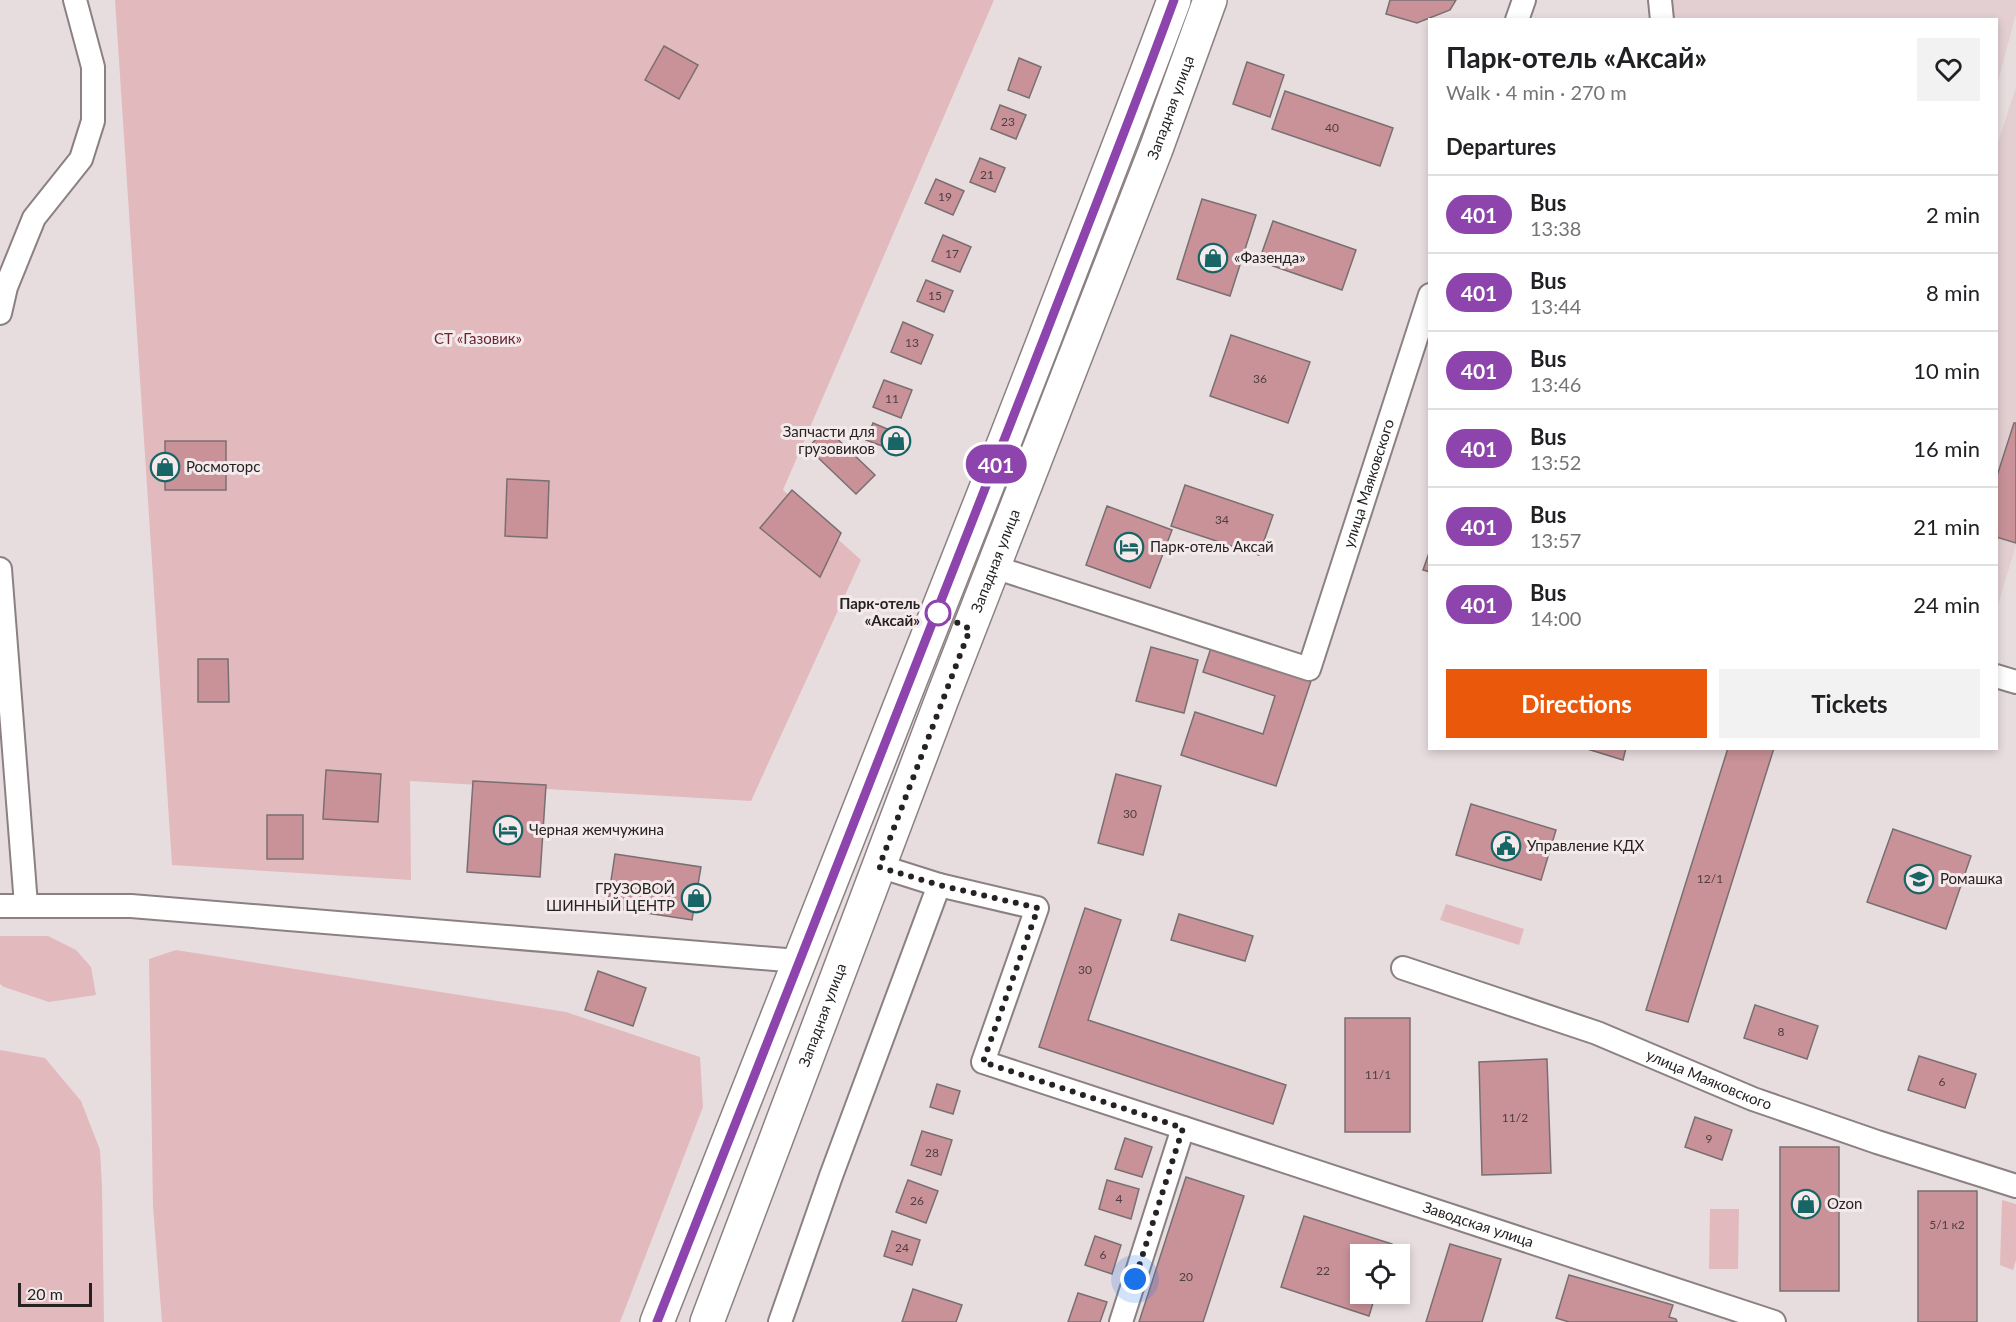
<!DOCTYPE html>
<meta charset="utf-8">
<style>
body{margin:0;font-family:Lato,sans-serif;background:#f2f2f2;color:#202124;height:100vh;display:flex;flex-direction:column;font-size:22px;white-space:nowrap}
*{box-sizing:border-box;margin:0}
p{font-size:20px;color:#757577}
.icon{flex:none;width:33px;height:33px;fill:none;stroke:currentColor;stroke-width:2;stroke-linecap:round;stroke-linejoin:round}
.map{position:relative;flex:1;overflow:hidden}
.side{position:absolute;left:1428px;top:18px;width:570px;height:732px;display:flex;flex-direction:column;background:#fff;border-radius:0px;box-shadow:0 3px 9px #0003}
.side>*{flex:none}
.badge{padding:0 12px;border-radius:20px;font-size:21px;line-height:39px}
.tools{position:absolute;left:1350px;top:1244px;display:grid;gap:12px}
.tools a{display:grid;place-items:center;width:60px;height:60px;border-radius:0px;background:#fff;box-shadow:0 3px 9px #0003;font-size:30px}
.scale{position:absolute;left:18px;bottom:15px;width:74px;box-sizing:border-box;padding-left:6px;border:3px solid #262222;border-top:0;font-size:16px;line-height:21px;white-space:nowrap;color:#262222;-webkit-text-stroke:4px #f5eaeb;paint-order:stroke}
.you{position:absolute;width:30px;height:30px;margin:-15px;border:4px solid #fff;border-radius:50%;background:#1a73e8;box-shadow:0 0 0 9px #1a73e833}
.map>.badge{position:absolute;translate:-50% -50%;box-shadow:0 0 0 3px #fff}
h2{padding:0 18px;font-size:22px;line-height:54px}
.round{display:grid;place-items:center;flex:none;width:63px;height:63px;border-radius:0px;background:#f2f2f2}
.headline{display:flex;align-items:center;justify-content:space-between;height:102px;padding:0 18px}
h1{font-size:28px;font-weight:700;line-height:45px}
.primary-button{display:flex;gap:12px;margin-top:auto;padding:12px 18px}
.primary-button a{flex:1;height:69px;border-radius:0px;background:#ea580c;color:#fff;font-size:24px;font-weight:700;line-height:69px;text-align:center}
.primary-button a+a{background:#f2f2f2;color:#202124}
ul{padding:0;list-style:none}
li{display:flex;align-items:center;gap:18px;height:78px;padding:0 18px;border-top:2px solid #e0e0e0}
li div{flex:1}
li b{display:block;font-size:22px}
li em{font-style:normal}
li .badge{min-width:66px;font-weight:700;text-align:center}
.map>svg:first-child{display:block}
.built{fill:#e3cfd1}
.green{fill:#e2b9bd}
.building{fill:#c99299;stroke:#796f70;stroke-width:1.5}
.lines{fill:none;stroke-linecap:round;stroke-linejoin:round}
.minor-casing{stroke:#8b8182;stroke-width:26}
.primary-casing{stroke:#8b8182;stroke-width:36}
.minor{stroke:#fff;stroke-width:22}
.primary{stroke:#fff;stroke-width:33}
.line-casing{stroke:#fff;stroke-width:14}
.line{stroke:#8e44ad;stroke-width:9}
.walk{stroke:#262222;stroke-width:6;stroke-dasharray:0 10.8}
.stop-dot{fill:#fff;stroke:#8e44ad;stroke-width:3}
.labels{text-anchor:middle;stroke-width:6;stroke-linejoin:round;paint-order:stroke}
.number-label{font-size:12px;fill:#4f3e40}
.street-label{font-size:15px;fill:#262222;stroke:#f5eaeb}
.poi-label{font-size:15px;fill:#262222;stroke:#f5eaeb;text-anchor:start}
.park-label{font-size:15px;fill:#692634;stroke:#f5eaeb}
.stop-label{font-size:15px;font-weight:bold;fill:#262222;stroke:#f5eaeb;text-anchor:end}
</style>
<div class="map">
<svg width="2016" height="1322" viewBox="0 0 2016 1322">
<rect width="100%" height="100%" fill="#e8ddde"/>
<g class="built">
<polygon points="1665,0 2016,0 2016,14 1997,85 1996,20 1668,19"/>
<polygon points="2016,87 2016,545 1997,608 1996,149"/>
</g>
<g class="green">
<polygon points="115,0 994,0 783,490 861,560 751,801 410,781 411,880 172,865"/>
<polygon points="1446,904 1524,929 1519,945 1440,920"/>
<polygon points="0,936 48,936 76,950 91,967 96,995 49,1002 4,987 0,984"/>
<polygon points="176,950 566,1012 700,1057 703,1107 620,1322 162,1322 153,1206 149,959"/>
<polygon points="0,1050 45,1058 81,1101 100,1150 102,1186 104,1322 0,1322"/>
<polygon points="2002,1200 2016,1204 2016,1260 2013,1270 2000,1265"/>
<polygon points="1710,1209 1739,1209 1738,1269 1709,1269"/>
</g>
<g class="building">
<polygon points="1390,0 1456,0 1450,10 1417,23 1386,14"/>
<polygon points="664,46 698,65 679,99 645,80"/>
<polygon points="1019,58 1041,67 1029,98 1008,90"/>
<polygon points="1247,62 1284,75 1270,117 1233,104"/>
<polygon points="1285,91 1393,128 1380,166 1272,129"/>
<polygon points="1000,105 1026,115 1016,139 991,129"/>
<polygon points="980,158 1005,168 995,192 970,182"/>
<polygon points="936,179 964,191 953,215 925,203"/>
<polygon points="1202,199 1256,215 1230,296 1177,279"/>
<polygon points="1273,221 1356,250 1342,290 1259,261"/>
<polygon points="943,235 971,247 960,272 932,261"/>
<polygon points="926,280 953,291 944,312 917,301"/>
<polygon points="903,322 933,335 921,364 891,352"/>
<polygon points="1231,335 1310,362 1288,423 1210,396"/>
<polygon points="884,380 912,390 901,418 873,407"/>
<polygon points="873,423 899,434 893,450 866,440"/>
<polygon points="2014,423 2016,423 2016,543 1996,537 1996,479"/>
<polygon points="826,428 875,475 856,494 808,448"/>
<rect x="165" y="441" width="61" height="49"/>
<polygon points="507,479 549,481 547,538 505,536"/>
<polygon points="1185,485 1273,515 1259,555 1171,526"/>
<polygon points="792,490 841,533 820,577 760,528"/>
<polygon points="1107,506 1172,530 1150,588 1086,565"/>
<polygon points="1430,550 1430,572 1423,570"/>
<polygon points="1212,645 1312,678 1276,786 1181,755 1195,712 1263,734 1275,696 1203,672"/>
<polygon points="1151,647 1198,660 1184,713 1136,701"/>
<polygon points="198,659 228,659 229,702 198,702"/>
<polygon points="1584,748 1626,748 1623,760"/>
<polygon points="1728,748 1774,748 1688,1022 1646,1010"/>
<polygon points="326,770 381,774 378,822 323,819"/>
<polygon points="1116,774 1161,786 1143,855 1098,843"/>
<polygon points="473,781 546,785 540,877 467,872"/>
<polygon points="1471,804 1556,830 1541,880 1456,855"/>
<rect x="267" y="815" width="36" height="44"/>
<polygon points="1893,829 1971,856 1946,929 1867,902"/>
<polygon points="615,854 701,867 692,920 607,907"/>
<polygon points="1085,908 1121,920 1088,1020 1286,1085 1273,1124 1039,1047"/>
<polygon points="1179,914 1253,936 1245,961 1171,940"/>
<polygon points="598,971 646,988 633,1026 585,1010"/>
<polygon points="1755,1005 1818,1026 1807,1059 1744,1038"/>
<rect x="1345" y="1018" width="65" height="114"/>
<polygon points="1919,1056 1976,1074 1965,1108 1908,1090"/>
<polygon points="1547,1059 1551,1173 1482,1175 1479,1062"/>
<polygon points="937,1084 960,1091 953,1114 930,1107"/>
<polygon points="1695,1117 1732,1130 1722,1160 1685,1147"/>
<polygon points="922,1131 952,1140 941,1175 911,1165"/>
<polygon points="1125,1138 1152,1147 1142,1177 1115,1169"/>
<rect x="1780" y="1147" width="59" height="144"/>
<polygon points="1186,1177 1244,1196 1203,1322 1139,1322"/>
<polygon points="908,1180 938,1191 926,1223 896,1212"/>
<polygon points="1107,1180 1139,1189 1131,1219 1099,1209"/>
<rect x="1918" y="1191" width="59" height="131"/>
<polygon points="1304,1216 1392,1244 1389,1254 1360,1254 1360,1293 1376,1293 1369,1316 1281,1287"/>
<polygon points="892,1231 920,1240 912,1265 884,1256"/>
<polygon points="1095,1236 1121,1245 1112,1274 1085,1265"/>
<polygon points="1450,1244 1501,1259 1482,1322 1426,1322"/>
<polygon points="1569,1275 1673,1305 1669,1317 1676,1319 1677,1322 1569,1322 1556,1318"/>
<polygon points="913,1289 962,1305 956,1322 902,1322"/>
<polygon points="1078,1293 1107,1302 1100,1322 1068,1322"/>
</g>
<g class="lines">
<g class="minor-casing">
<g id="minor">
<polyline points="1660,0 1662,20"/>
<polyline points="1517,20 1524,0"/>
<polyline points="0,313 6,287 34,218 81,159 93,121 93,67 75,0"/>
<path id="s1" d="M994,567L1309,669L1430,295"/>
<polyline points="0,569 26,905"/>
<polyline points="1996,676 2016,682"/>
<path id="s2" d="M879,866L939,885L1037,908L983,1062L1774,1322"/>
<polyline points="0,906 131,906 798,961"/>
<path id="s3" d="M1403,968L1597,1033L1753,1099L1877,1142L2016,1186"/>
<polyline points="780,1322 831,1176 939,885"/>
<polyline points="1121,1322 1183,1128"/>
</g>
</g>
<g class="primary-casing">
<g id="primary">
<path d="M657,1322C785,994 917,668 1044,340C1087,227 1132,114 1174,0"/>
<path id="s4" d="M707,1322L942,699L1156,149L1210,0"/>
</g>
</g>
<use href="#minor" class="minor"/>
<use href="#primary" class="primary"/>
</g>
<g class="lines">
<g class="line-casing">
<path id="line" d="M657,1322C786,992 919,664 1046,333C1089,222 1133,112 1174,0"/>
</g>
<use href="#line" class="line"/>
<polyline class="walk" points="938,613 970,629 879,867 939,885 1038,908 983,1062 1183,1128 1135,1279"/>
</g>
<defs>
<g id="shop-ring" transform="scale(1.5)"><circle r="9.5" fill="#f5eaeb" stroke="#176564" stroke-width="1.5"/><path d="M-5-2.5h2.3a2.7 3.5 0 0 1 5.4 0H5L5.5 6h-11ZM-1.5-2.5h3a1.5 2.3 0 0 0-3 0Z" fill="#176564"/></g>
<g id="hotel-ring" transform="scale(1.5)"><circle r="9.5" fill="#f5eaeb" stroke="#176564" stroke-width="1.5"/><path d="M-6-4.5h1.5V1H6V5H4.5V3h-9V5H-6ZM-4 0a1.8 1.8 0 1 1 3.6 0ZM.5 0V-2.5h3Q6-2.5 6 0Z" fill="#176564"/></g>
<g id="civic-ring" transform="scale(1.5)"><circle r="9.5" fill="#f5eaeb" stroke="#176564" stroke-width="1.5"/><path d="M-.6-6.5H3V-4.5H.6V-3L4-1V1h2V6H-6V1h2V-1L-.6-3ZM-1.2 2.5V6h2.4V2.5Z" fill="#176564"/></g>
<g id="school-ring" transform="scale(1.5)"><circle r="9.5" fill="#f5eaeb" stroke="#176564" stroke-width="1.5"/><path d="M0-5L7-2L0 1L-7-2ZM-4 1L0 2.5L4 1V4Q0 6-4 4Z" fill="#176564"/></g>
</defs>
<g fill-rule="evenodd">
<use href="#shop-ring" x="1213" y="258"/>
<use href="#shop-ring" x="896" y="441"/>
<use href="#shop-ring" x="165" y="467"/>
<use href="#hotel-ring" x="1129" y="547"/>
<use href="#hotel-ring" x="508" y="830"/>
<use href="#civic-ring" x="1506" y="846"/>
<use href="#school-ring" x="1919" y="879"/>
<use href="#shop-ring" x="696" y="898"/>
<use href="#shop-ring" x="1806" y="1204"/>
</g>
<circle class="stop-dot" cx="938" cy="613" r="12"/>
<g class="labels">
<g class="number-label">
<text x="1008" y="126">23</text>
<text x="1332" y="132">40</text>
<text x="987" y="179">21</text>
<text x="945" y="201">19</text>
<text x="952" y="258">17</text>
<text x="935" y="300">15</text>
<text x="912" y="347">13</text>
<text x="1260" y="383">36</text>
<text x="892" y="403">11</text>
<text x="1222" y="524">34</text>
<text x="1130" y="818">30</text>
<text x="1710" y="883">12/1</text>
<text x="1085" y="974">30</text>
<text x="1781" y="1036">8</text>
<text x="1378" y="1079">11/1</text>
<text x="1942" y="1086">6</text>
<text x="1515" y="1122">11/2</text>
<text x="1709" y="1143">9</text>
<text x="932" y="1157">28</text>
<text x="1119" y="1203">4</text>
<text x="917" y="1205">26</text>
<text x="1947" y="1229">5/1 к2</text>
<text x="902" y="1252">24</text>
<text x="1103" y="1259">6</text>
<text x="1323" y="1275">22</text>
<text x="1186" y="1281">20</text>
</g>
<g class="street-label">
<text dy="5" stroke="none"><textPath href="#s4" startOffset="1300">Западная улица</textPath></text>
<text dy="5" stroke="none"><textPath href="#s1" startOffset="526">улица Маяковского</textPath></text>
<text dy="5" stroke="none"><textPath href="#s4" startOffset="814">Западная улица</textPath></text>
<text dy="5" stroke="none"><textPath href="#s4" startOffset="328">Западная улица</textPath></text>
<text dy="5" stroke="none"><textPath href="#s3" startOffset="326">улица Маяковского</textPath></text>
<text dy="5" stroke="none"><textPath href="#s2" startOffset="848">Заводская улица</textPath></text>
</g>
<g class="poi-label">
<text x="1234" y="263">«Фазенда»</text>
<text x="875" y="437" text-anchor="end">Запчасти для<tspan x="875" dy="17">грузовиков</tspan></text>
<text x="186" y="472">Росмоторс</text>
<text x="1150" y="552">Парк-отель Аксай</text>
<text x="529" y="835">Черная жемчужина</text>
<text x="1527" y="851">Управление КДХ</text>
<text x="1940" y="884">Ромашка</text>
<text x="675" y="894" text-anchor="end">ГРУЗОВОЙ<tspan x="675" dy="17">ШИННЫЙ ЦЕНТР</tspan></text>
<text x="1827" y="1209">Ozon</text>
</g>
<g class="park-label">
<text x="478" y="344">СТ «Газовик»</text>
</g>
<g class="stop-label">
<text x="920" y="609">Парк-отель<tspan x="920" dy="17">«Аксай»</tspan></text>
</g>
</g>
</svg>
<div class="tools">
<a><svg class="icon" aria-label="locate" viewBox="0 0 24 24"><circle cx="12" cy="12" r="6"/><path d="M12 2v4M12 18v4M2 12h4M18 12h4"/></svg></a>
</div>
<div class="scale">20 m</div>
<div class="you" style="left:1135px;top:1279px"></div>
<b class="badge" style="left:996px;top:464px;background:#8e44ad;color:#fff">401</b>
<section class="side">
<div class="headline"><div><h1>Парк-отель «Аксай»</h1><p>Walk · 4 min · 270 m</p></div><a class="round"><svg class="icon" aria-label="heart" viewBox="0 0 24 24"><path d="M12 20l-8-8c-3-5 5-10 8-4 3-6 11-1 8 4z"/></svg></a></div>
<h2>Departures</h2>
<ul>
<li><span class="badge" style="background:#8e44ad;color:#fff">401</span><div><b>Bus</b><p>13:38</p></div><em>2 min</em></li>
<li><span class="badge" style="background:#8e44ad;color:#fff">401</span><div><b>Bus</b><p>13:44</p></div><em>8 min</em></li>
<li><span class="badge" style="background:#8e44ad;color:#fff">401</span><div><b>Bus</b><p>13:46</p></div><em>10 min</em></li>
<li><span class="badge" style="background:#8e44ad;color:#fff">401</span><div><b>Bus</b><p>13:52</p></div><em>16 min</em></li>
<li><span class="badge" style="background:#8e44ad;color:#fff">401</span><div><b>Bus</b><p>13:57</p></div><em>21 min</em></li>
<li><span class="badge" style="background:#8e44ad;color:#fff">401</span><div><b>Bus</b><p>14:00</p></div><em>24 min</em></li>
</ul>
<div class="primary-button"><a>Directions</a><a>Tickets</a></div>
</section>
</div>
